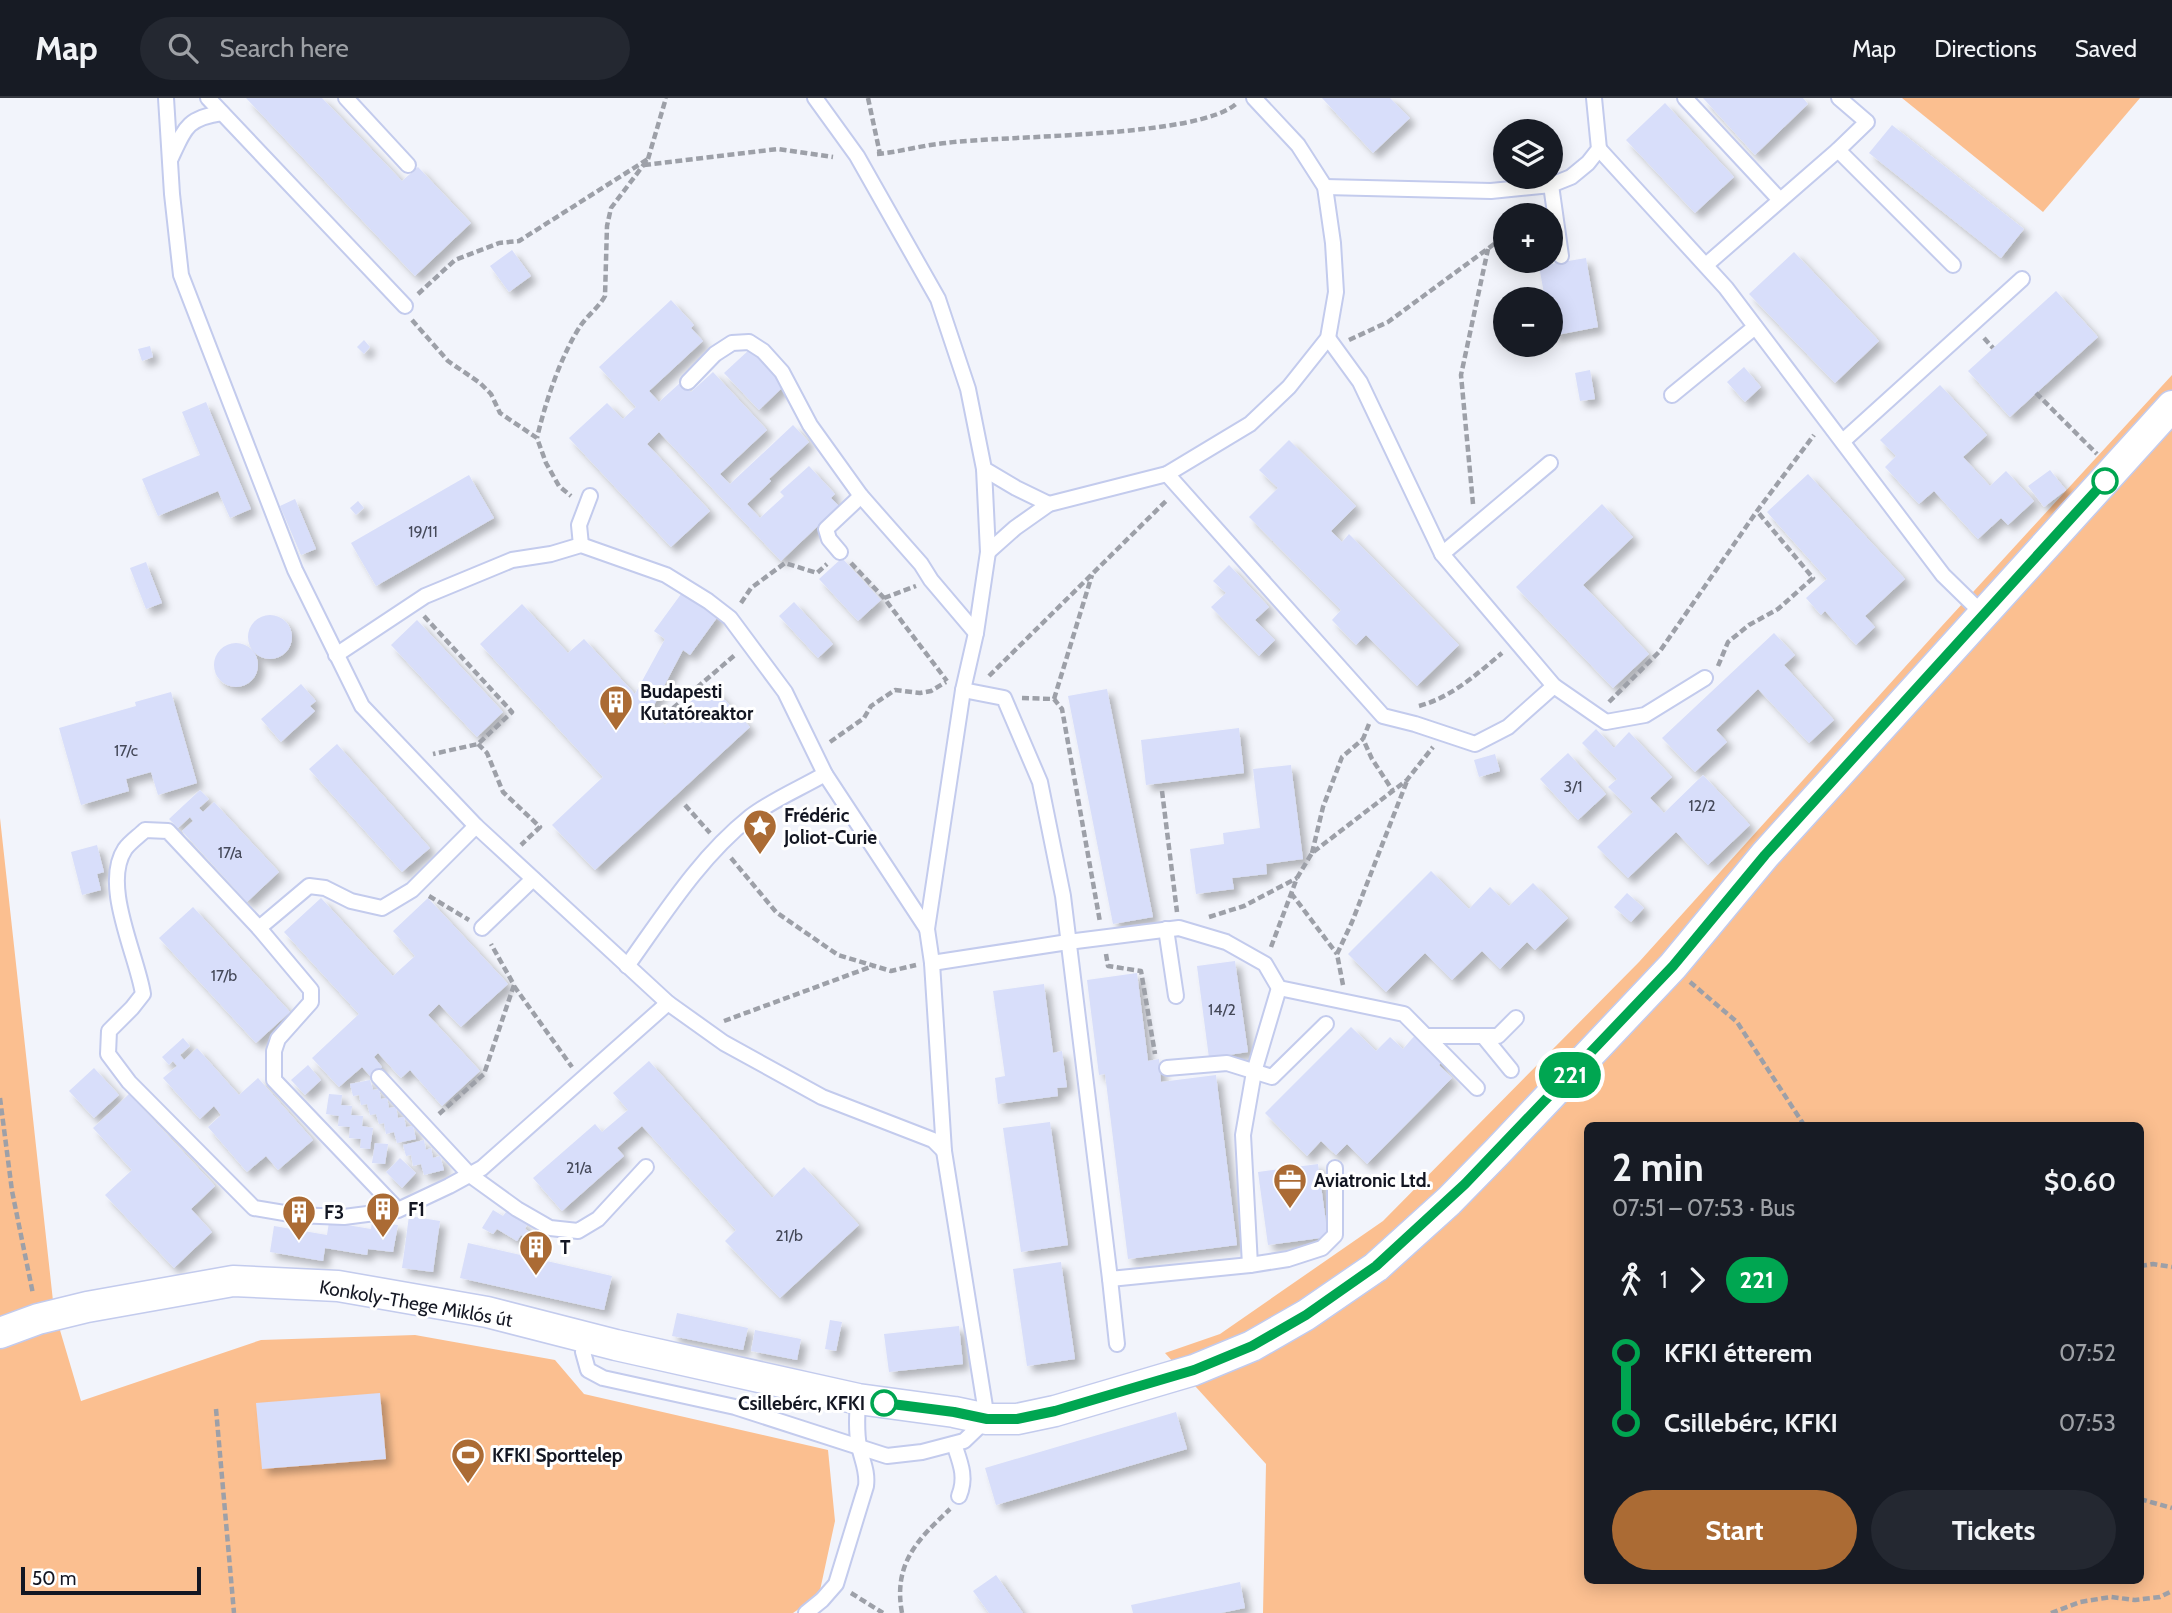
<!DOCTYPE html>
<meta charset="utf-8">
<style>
body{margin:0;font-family:Cabin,sans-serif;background:#242831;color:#f1f3f6;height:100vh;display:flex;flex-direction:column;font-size:26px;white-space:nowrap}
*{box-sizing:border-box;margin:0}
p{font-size:23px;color:#9ea1a6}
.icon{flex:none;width:38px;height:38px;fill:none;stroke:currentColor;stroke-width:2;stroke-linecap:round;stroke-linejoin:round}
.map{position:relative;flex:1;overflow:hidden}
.drawer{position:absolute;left:1584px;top:1024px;width:560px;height:462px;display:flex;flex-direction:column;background:#171b24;border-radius:10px;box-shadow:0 4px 18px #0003}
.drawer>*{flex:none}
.badge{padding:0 14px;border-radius:23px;font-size:24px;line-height:46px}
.fabs{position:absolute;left:1493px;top:21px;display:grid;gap:14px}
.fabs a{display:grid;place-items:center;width:70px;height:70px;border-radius:50%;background:#171b24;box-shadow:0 4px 18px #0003;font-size:35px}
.scale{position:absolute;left:21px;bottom:18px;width:180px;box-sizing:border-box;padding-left:7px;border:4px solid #131622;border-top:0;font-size:19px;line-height:24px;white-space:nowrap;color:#131622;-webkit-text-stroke:5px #fff;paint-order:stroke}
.map>.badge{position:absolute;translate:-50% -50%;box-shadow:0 0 0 4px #fff}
.legs{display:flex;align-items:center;gap:10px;height:77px;padding:0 28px;font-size:23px}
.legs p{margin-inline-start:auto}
.head{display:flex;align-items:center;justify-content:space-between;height:119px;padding:0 28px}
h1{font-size:38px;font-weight:800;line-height:52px}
.action{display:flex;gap:14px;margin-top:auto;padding:14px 28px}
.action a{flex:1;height:80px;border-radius:42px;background:#ab6b34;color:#fff;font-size:28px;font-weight:800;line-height:80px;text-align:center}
.action a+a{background:#242831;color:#f1f3f6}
ul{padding:0 28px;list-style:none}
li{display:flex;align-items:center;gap:24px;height:70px;font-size:26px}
li i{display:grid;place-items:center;width:10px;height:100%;margin:0 9px;background:currentColor}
li i::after{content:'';width:18px;height:18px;margin:-9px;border:5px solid;border-radius:50%;background:#171b24}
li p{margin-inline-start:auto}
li:first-child i{background:linear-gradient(#0000 50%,currentColor 0)}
li:last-child i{background:linear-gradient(currentColor 50%,#0000 0)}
header{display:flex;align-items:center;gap:42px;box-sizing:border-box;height:98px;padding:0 35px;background:#171b24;border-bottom:2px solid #363941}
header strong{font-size:33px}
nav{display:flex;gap:38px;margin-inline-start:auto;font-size:24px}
.search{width:490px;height:63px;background:#242831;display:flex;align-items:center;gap:18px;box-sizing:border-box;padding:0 24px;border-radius:38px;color:#9ea1a6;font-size:26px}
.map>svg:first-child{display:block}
.green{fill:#fbbf90;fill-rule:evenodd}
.building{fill:#d8defa;filter:url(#shadow)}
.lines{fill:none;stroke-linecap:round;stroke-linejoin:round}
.lane-casing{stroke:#c3cbed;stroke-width:18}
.street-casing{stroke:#c3cbed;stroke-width:33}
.path{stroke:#9da0a8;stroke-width:4.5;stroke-dasharray:7 3.5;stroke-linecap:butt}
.lane{stroke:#fff;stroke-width:14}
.street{stroke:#fff;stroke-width:30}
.line-1-casing{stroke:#fff;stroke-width:16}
.line-1{stroke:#00a651;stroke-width:10}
.stop-1-dot{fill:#fff;stroke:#00a651;stroke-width:3.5}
.labels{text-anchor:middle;stroke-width:6;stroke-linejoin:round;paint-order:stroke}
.number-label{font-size:16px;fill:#444858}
.poi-label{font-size:19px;font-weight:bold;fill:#131622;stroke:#fff;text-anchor:start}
.street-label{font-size:19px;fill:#131622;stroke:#fff}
.stop-label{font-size:19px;font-weight:bold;fill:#131622;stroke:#fff;text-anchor:end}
</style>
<header>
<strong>Map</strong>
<div class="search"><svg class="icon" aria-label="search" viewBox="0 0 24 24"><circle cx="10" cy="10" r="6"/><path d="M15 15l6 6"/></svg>Search here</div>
<nav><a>Map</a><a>Directions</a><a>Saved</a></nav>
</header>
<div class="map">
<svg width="2172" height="1515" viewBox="0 0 2172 1515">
<defs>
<filter id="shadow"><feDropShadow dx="6" dy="6" stdDeviation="3.5" flood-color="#0004"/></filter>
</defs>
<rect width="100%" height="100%" fill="#f2f4fb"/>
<g class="green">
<polygon points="1902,0 2140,0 2043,114"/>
<path d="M2172,277V1515H1263L1266,1366L1165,1255L1220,1236L1383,1123L1639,864L1941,529ZM1587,1027H2140V1482H1587Z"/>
<polygon points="0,720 54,1212 81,1303 261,1242 415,1237 555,1262 584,1296 828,1352 835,1423 819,1497 793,1515 0,1515"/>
</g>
<g class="building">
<polygon points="246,0 322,0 402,83 418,69 471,125 415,178"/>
<polygon points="1322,0 1390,0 1410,20 1373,55"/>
<polygon points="1703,0 1803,0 1808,6 1755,57"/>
<polygon points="1665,5 1734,79 1695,115 1626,42"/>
<polygon points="1892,27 2024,131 2001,160 1869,55"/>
<polygon points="512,152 531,178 509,194 490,168"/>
<polygon points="1794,154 1879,243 1835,285 1749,196"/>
<polygon points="1586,160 1598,229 1552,238 1550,201 1545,201 1539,168"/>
<polygon points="2056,193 2098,239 2010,319 1968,273"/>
<polygon points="671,202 694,227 691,230 703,243 649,293 659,304 681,284 691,294 713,274 767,332 720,376 730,386 793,327 809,344 769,381 771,383 747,406 760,420 784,398 780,394 809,368 835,396 831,400 839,408 781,463 659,334 647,346 710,413 671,449 569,340 607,305 623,321 636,309 599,269"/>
<polygon points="364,242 370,249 364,256 357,249"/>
<polygon points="150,248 153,259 142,263 138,251"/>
<polygon points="750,251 784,288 759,312 724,275"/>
<polygon points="1744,269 1761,289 1745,304 1727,284"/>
<polygon points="1590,272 1595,301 1580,303 1575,275"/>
<polygon points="1940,287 1987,337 1963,359 1990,388 2006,373 2034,403 2008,427 2001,420 1978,441 1934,393 1919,406 1885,369 1896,358 1880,342"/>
<polygon points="206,304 251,411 230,420 218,393 158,418 142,381 200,357 182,314"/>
<polygon points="1289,342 1356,408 1331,433 1342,444 1349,436 1459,547 1417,588 1366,537 1356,547 1332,522 1341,512 1249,419 1278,390 1259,372"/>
<polygon points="2050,372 2066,392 2044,409 2028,388"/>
<polygon points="1808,376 1905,481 1865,518 1875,529 1856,547 1825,513 1821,517 1806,500 1827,481 1767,414"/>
<polygon points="469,377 494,420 376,488 351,445"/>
<polygon points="295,401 316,451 301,457 280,408"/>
<polygon points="358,403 364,410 356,417 350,410"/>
<polygon points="1602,406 1633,439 1583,487 1649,556 1613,590 1516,489"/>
<polygon points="842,460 881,502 858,523 819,481"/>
<polygon points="146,464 162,505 146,511 130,470"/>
<polygon points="1229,467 1269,509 1255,522 1275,542 1259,558 1211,509 1226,495 1213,483"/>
<polygon points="684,492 719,517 690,557 683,552 651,613 665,627 710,586 750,629 595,772 552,727 603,679 480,546 522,506 568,555 584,541 635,596 665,541 654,533"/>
<polygon points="794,504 833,546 818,560 779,518"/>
<circle cx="270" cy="539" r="22"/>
<polygon points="417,522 503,614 477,639 391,547"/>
<polygon points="1774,535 1795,557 1784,567 1834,622 1809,645 1758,591 1716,632 1727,644 1695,674 1662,640"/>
<circle cx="236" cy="567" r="22"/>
<polygon points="301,586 316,603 310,608 315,613 281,644 261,621"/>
<polygon points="1107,591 1153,819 1113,826 1068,598"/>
<polygon points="171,594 197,685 158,697 151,674 126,681 129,693 81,707 59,630 136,608 135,604"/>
<polygon points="1239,630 1244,675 1146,687 1141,642"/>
<polygon points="1596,631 1614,650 1629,634 1672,679 1650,700 1664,715 1703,677 1750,727 1708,767 1676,734 1628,780 1597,749 1633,714 1608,689 1617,681 1582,645"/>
<polygon points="337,646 430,750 402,774 309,671"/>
<polygon points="1568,655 1606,696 1578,722 1540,681"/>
<polygon points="1495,656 1500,673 1479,679 1474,662"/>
<polygon points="1291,667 1303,761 1266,766 1267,776 1232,780 1234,791 1196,796 1190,751 1224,746 1223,735 1260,730 1253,671"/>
<polygon points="200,692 209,701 199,710 203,714 214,704 279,774 247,804 182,733 193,723 190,719 178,730 169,721"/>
<polygon points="97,747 104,774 97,776 101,792 82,797 71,754"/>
<polygon points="1431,773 1469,811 1490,789 1509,808 1533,785 1568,820 1535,852 1527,844 1500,871 1482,853 1452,882 1425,855 1386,894 1348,856"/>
<polygon points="1627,795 1644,810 1631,824 1614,809"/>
<polygon points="321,800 393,878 415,858 393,833 428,800 508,886 461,929 439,906 428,917 480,973 442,1008 410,972 401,980 378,955 374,959 382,969 371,979 362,969 339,989 312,960 359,916 284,834"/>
<polygon points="193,809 290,914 256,945 159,840"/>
<polygon points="1235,863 1248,954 1209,960 1197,868"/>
<polygon points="1137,875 1148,963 1159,961 1161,984 1216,977 1237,1147 1128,1161 1105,976 1099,977 1087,882"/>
<polygon points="1044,886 1053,955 1062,953 1067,989 1057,990 1058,998 998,1006 995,980 1005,978 993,893"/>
<polygon points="1351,929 1376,953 1390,939 1403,951 1417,935 1444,962 1439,967 1452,980 1367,1066 1347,1046 1336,1057 1321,1043 1307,1058 1265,1015"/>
<polygon points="183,940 190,948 180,957 184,962 197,950 239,997 258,980 313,1042 278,1072 266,1058 247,1074 208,1029 221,1017 214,1008 200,1021 163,980 177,968 173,963 169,967 162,959"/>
<polygon points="649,963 772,1100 804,1069 859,1127 780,1200 725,1143 736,1132 642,1028 617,1050 624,1058 562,1113 533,1080 595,1026 602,1034 628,1012 613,995"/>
<polygon points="308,967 321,982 305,997 291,982"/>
<polygon points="94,970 119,997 94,1020 69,993"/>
<polygon points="370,982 373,992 379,991 381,1001 387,1000 389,1010 396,1009 398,1020 404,1019 406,1029 413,1028 416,1041 397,1045 394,1034 386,1036 384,1025 379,1026 376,1016 370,1017 367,1006 361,1007 359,997 353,998 350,986"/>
<polygon points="129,996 215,1088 191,1111 212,1134 174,1170 105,1097 132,1072 93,1030"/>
<polygon points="329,996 342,997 341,1007 352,1008 351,1017 363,1018 362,1028 373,1030 370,1051 360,1050 361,1041 349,1040 350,1029 338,1028 339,1018 326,1016"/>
<polygon points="1050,1024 1068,1147 1021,1154 1003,1030"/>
<polygon points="424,1042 426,1052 431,1050 433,1060 440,1058 444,1072 424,1077 421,1066 413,1068 411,1057 406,1058 403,1047"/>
<polygon points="375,1045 388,1046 385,1066 372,1065"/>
<polygon points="400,1060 416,1075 402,1090 386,1074"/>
<polygon points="1318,1066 1328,1139 1268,1147 1258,1074"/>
<polygon points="493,1112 503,1118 506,1114 527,1127 525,1131 533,1136 530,1142 521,1137 517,1143 497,1131 493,1136 482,1130"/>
<polygon points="409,1118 440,1123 433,1174 402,1170"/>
<polygon points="329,1124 371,1131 372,1124 398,1127 393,1154 368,1151 367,1157 325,1150 323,1163 270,1154 274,1128 327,1137"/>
<polygon points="468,1145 612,1178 604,1212 460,1180"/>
<polygon points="1061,1164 1075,1261 1027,1268 1013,1171"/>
<polygon points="677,1215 748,1230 743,1252 672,1238"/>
<polygon points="830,1222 842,1224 836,1253 825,1251"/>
<polygon points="959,1228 963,1266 889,1274 884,1236"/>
<polygon points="755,1232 801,1241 797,1262 751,1253"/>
<polygon points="380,1295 386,1361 262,1371 256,1305"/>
<polygon points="1176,1314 1187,1351 996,1407 985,1370"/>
<polygon points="996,1477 1023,1515 989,1515 973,1493"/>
<polygon points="1240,1484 1245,1510 1221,1515 1133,1515 1131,1507"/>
</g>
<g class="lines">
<g class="lane-casing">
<g id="lane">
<polyline points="166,0 172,96 181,177 295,472 362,608 476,728 668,905 724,945 822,999 933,1042 944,1053"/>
<polyline points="208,0 405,208"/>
<polyline points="346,0 408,67"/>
<polyline points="815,0 857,58 938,201 968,291 984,371 1016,390 1049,406"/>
<polyline points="1685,0 1780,102"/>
<polyline points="1599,51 1726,190 1943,477 1984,517"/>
<polyline points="1838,52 1953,167"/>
<path d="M171,60C185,30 187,20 222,15"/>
<polyline points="1551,87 1561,158"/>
<polyline points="1325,89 1491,93 1551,87 1571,79 1588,65 1599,51 1594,0"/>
<polyline points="1706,167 1838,52 1867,24 1839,0"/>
<polyline points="1328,240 1360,284 1442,456 1554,588 1606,624 1645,617 1705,580"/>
<polyline points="688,284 715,256 732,245 749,244 763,253 782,274 810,327 861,398 921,466 931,482 976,535"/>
<polyline points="1672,297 1755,229"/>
<polyline points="1843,343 2022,181"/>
<polyline points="1167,376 1383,618 1415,626 1475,646 1508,629 1554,588"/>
<polyline points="581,447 579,427 590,398"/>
<polyline points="840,454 829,441 826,431 861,398"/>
<polyline points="988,454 1015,430 1049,406 1167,376 1250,326 1289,289 1328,240 1336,194 1333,145 1325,89 1298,47 1254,0"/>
<polyline points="1442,456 1550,365"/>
<polyline points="336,557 425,498 512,462 551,456 581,447 666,477 708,503 730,520 785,594 825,676 927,831"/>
<polyline points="963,592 1004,600 1040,684 1063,798 1110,1181 1250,1167 1288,1161 1322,1150 1335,1137 1335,1070"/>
<polyline points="259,830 309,788 325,790 351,803 382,810 412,792 476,728"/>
<polyline points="482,830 533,781"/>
<polyline points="1166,831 1176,898"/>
<polyline points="932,865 1068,844 1179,830 1226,844 1265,866 1279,890 1404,916 1477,990"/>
<path d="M627,868C665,815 699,760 750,719C772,702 801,690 825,676"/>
<polyline points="1427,938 1498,938 1516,920"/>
<polyline points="1484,939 1511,972"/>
<polyline points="1167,970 1227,965 1272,979 1326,926"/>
<polyline points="379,979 470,1077 517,1111 550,1130 578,1133 598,1121 646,1069"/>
<path d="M398,1112L274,982V953L278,941L311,904V892L259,830L168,733L145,732C139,738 130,744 125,751C101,787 137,857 143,896L132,910L109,933L108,956L129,984L254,1110L296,1117L344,1119L398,1112L449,1088L482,1070L668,905"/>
<polyline points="1250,1167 1243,1037 1254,974 1279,890"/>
<polyline points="1110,1181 1117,1246"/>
<polyline points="585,1239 583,1254 588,1272 603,1280 735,1309 887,1358 922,1354 964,1343 987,1321 944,1053 932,865 927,831 963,592 976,535 988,454 984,371"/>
<path d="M954,1346C960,1364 967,1379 959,1398"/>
<path d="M806,1515L822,1502L836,1486L866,1388C868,1373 862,1363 859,1348C856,1333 857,1317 858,1301"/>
</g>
</g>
<g class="street-casing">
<polyline id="street" points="0,1235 38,1221 87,1209 233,1183 338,1188 487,1214 616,1247 858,1301 954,1314 987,1321 1017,1321 1055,1313 1194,1272 1252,1248 1306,1217 1376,1169 1449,1103 1498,1053 1673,868 1765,757 2172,308"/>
</g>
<g class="path">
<polyline points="868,0 880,56"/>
<path d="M877,56C900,54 923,47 946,45C1003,37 1201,40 1237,5"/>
<polyline points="648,61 666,0"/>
<polyline points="644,67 778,51 833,59"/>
<path d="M418,196L455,162L499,145L519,143L648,61L611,110L607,128L605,198C599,209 588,217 581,227C561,257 545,305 537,340"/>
<polyline points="412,222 448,263 480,285 491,296 500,315 537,340 546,365 559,388 571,398"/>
<polyline points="1984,240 1993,250"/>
<polyline points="1349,242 1388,224 1505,138"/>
<polyline points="2036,295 2097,356"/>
<polyline points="1473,406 1461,277 1488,151"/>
<polyline points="851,465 884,500 947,583"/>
<polyline points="884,500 916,488"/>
<polyline points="741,505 751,490 785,465 817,475 827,466"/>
<polyline points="424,518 512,614 478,646 433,656"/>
<polyline points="1718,568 1728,544 1749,527 1778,511 1813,480 1757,413"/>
<polyline points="989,578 1167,402"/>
<polyline points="1022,600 1054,601 1062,611 1100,824"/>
<polyline points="1054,601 1092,477"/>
<polyline points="1609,604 1660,553 1757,413 1814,337"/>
<path d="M1419,608C1452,599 1477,576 1502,555"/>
<polyline points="665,617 736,556"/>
<polyline points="1369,626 1363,641 1372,661 1393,693"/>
<polyline points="830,644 864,620 871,608 895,592 920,595 931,593 946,584"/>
<polyline points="478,646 487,655 503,694 540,729 521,747"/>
<polyline points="1162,693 1177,814"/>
<polyline points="685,707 710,735"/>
<polyline points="1312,755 1323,709 1342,659 1363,641"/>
<polyline points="731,760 776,814 838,857 891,873 916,867"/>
<polyline points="1291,795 1337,856"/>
<polyline points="429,798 469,822"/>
<polyline points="1209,819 1244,808 1297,780"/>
<polyline points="1271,849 1297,780 1312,755 1407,682 1433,649"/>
<polyline points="1106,856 1108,868 1141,873 1155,956"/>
<polyline points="1690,884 1737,924 1804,1027"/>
<polyline points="1343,887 1337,856 1352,824 1407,683"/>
<polyline points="514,888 572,969"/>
<polyline points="724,923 873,868"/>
<polyline points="0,1000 12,1093 33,1196"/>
<polyline points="439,1016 484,976 514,887 491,846"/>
<polyline points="2140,1168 2153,1166 2172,1169"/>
<polyline points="216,1311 234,1515"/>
<polyline points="2140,1401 2172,1410"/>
<polyline points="851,1495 883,1515"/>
<path d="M902,1515C893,1466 917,1442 950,1411"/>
<polyline points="2051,1515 2080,1504 2111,1499 2135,1502 2160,1499 2172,1493"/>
</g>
<use href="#lane" class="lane"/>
<use href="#street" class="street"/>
</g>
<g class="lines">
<g class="line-1-casing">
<polyline id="line-1" points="884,1305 954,1314 987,1321 1017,1321 1055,1313 1194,1272 1252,1248 1306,1217 1376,1168 1465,1086 1673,868 1765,757 2105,383"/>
</g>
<use href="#line-1" class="line-1"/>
</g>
<defs>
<g id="building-pin" transform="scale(1.75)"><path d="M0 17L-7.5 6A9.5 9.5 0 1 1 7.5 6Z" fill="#ab6b34" stroke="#fff"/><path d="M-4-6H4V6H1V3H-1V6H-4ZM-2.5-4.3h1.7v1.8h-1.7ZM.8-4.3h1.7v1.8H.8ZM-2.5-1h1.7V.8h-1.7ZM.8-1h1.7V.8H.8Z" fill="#fff"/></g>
<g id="sight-pin" transform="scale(1.75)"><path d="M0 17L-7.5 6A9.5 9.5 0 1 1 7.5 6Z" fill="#ab6b34" stroke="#fff"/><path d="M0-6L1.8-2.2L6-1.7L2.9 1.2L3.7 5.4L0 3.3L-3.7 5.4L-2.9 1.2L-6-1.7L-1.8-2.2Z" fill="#fff"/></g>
<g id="office-pin" transform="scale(1.75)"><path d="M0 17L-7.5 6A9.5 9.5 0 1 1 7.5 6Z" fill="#ab6b34" stroke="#fff"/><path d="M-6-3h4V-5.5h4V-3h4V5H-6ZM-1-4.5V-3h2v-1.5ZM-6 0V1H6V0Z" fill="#fff"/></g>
<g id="stadium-pin" transform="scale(1.75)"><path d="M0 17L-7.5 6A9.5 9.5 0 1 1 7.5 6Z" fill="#ab6b34" stroke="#fff"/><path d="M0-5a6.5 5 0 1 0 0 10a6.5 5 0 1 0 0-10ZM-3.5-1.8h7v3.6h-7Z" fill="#fff"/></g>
</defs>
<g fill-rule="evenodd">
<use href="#building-pin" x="616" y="604"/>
<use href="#sight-pin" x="760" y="728"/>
<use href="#office-pin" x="1290" y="1082"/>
<use href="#building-pin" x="383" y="1111"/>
<use href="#building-pin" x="299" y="1114"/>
<use href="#building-pin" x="536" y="1149"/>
<use href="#stadium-pin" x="468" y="1357"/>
</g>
<g class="stop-1-dot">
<circle cx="2105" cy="383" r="12"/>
<circle cx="884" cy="1305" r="12"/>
</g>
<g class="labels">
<g class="number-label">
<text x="423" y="439">19/11</text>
<text x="126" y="658">17/c</text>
<text x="1573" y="694">3/1</text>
<text x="1702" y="713">12/2</text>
<text x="230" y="760">17/a</text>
<text x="224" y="883">17/b</text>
<text x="1222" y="917">14/2</text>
<text x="579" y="1075">21/a</text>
<text x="789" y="1143">21/b</text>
</g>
<g class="poi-label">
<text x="640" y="600">Budapesti<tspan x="640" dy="22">Kutatóreaktor</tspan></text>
<text x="784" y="724">Frédéric<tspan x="784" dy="22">Joliot-Curie</tspan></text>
<text x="1314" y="1089">Aviatronic Ltd.</text>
<text x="408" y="1118">F1</text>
<text x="324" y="1121">F3</text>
<text x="560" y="1156">T</text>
<text x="492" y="1364">KFKI Sporttelep</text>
</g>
<g class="street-label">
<text transform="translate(416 1205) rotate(10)" y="7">Konkoly-Thege Miklós út</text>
</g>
<g class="stop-label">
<text x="865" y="1312">Csillebérc, KFKI</text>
</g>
</g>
</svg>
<div class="fabs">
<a><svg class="icon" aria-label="layers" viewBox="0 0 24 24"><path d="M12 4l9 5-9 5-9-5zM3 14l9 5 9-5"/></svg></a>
<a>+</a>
<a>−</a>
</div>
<div class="scale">50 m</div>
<b class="badge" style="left:1570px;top:977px;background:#00a651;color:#fff">221</b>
<section class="drawer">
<div class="head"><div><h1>2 min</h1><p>07:51 – 07:53 · Bus</p></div><b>$0.60</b></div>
<div class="legs"><svg class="icon" aria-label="walk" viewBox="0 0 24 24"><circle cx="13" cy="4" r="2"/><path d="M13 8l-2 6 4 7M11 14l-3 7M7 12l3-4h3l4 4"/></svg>1<svg class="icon" aria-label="forward" viewBox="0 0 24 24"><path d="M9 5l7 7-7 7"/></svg><b class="badge" style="background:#00a651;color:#fff">221</b></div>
<ul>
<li><i style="color:#00a651"></i><b>KFKI étterem</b><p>07:52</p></li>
<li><i style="color:#00a651"></i><b>Csillebérc, KFKI</b><p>07:53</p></li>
</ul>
<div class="action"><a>Start</a><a>Tickets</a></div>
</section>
</div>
